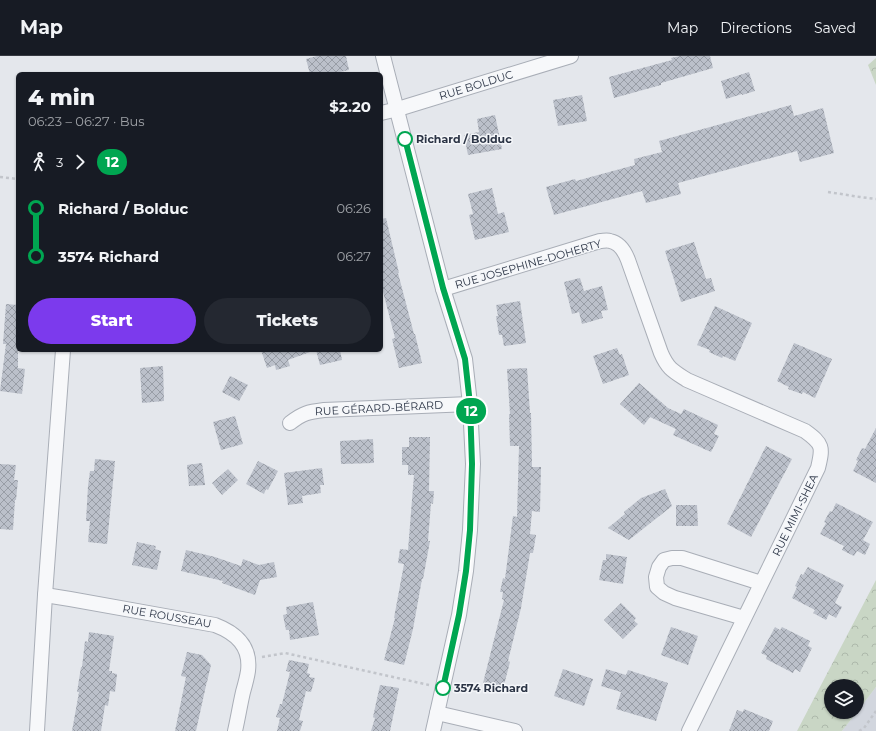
<!DOCTYPE html>
<meta charset="utf-8">
<style>
body{margin:0;font-family:Montserrat,sans-serif;background:#242831;color:#f1f3f6;height:100vh;display:flex;flex-direction:column;font-size:15px;white-space:nowrap}
*{box-sizing:border-box;margin:0}
p{font-size:13px;color:#9ea1a6}
.icon{flex:none;width:22px;height:22px;fill:none;stroke:currentColor;stroke-width:2;stroke-linecap:round;stroke-linejoin:round}
.map{position:relative;flex:1;overflow:hidden}
.drawer{position:absolute;left:16px;top:16px;width:367px;height:280px;display:flex;flex-direction:column;background:#171b24;border-radius:6px;box-shadow:0 1px 3px #0004}
.drawer>*{flex:none}
.badge{padding:0 8px;border-radius:13px;font-size:14px;line-height:26px}
.tools{position:absolute;left:824px;top:623px;display:grid;gap:8px}
.tools a{display:grid;place-items:center;width:40px;height:40px;border-radius:50%;background:#171b24;box-shadow:0 1px 3px #0004;font-size:20px}
.map>.badge{position:absolute;translate:-50% -50%;box-shadow:0 0 0 2px #fff}
.legs{display:flex;align-items:center;gap:6px;height:44px;padding:0 12px;font-size:13px}
.legs p{margin-inline-start:auto}
.summary{display:flex;align-items:center;justify-content:space-between;height:68px;padding:0 12px}
h1{font-size:22px;font-weight:800;line-height:30px}
.cta{display:flex;gap:8px;margin-top:auto;padding:8px 12px}
.cta a{flex:1;height:46px;border-radius:24px;background:#7c3aed;color:#fff;font-size:16px;font-weight:800;line-height:46px;text-align:center}
.cta a+a{background:#242831;color:#f1f3f6}
ul{padding:0 12px;list-style:none}
li{display:flex;align-items:center;gap:14px;height:48px;font-size:15px}
li i{display:grid;place-items:center;width:6px;height:100%;margin:0 5px;background:currentColor}
li i::after{content:'';width:10px;height:10px;margin:-5px;border:3px solid;border-radius:50%;background:#171b24}
li p{margin-inline-start:auto}
li:first-child i{background:linear-gradient(#0000 50%,currentColor 0)}
li:last-child i{background:linear-gradient(currentColor 50%,#0000 0)}
header{display:flex;align-items:center;gap:24px;box-sizing:border-box;height:56px;padding:0 20px;background:#171b24;border-bottom:1px solid #363941}
header strong{font-size:19px}
nav{display:flex;gap:22px;margin-inline-start:auto;font-size:14px}
.map>svg:first-child{display:block}
.built{fill:#d2d6de}
.forest{fill:url(#forest-crowns)}
.building{fill:url(#building-cross-hatch)}
.lines{fill:none;stroke-linecap:round;stroke-linejoin:round}
.minor-casing{stroke:#a9aeb7;stroke-width:16}
.path{stroke:#c2c5cb;stroke-width:2.5;stroke-dasharray:3 3;stroke-linecap:butt}
.minor{stroke:#f7f8fa;stroke-width:14}
.line-1-casing{stroke:#fff;stroke-width:9}
.line-1{stroke:#00a651;stroke-width:6}
.stop-1-dot{fill:#fff;stroke:#00a651;stroke-width:2}
.labels{text-anchor:middle;stroke-width:3;stroke-linejoin:round;paint-order:stroke}
.street-label{font-size:11px;fill:#2b3445;stroke:#f4f6f9}
.stop-label{font-size:11px;font-weight:bold;fill:#2b3445;stroke:#f4f6f9;text-anchor:start}
</style>
<header>
<strong>Map</strong>
<nav><a>Map</a><a>Directions</a><a>Saved</a></nav>
</header>
<div class="map">
<svg width="876" height="675" viewBox="0 0 876 675">
<defs>
<pattern id="forest-crowns" width="20" height="18" patternUnits="userSpaceOnUse"><rect width="20" height="18" fill="#c9d6c5"/><path d="M2 6a3 3 0 1 1 6 0M12 15a3 3 0 1 1 6 0" fill="none" stroke="#adb8ab"/></pattern>
<pattern id="building-cross-hatch" width="8" height="8" patternUnits="userSpaceOnUse"><rect width="8" height="8" fill="#bbc0ca"/><path d="M0 0l8 8M0 8l8-8" fill="none" stroke="#989da6"/></pattern>
</defs>
<rect width="100%" height="100%" fill="#e4e7ec"/>
<polygon class="built" points="876,631 876,675 842,675 857,656"/>
<g class="forest">
<polygon points="876,2 876,29 868,9"/>
<polygon points="876,524 876,631 857,656 857,630 831,630 831,656 857,656 842,675 797,675"/>
</g>
<g class="building">
<polygon points="317,0 346,0 349,14 340,16 341,18 310,18 306,3"/>
<polygon points="680,0 710,0 713,12 661,27 661,29 614,42 609,21 672,4 671,2"/>
<polygon points="749,16 755,35 742,39 742,38 726,43 721,25"/>
<polygon points="582,39 587,65 558,70 553,44"/>
<polygon points="791,49 794,60 823,52 834,97 800,106 797,95 678,127 681,138 646,147 642,135 554,159 546,131 575,123 576,125 635,109 634,103 662,96 659,85"/>
<polygon points="495,59 502,93 468,99 464,79 479,76 477,63"/>
<polygon points="492,132 498,158 504,156 509,176 475,184 469,159 473,158 468,138"/>
<polygon points="386,162 399,217 398,217 414,278 415,278 422,307 399,312 392,283 395,282 381,228 381,163"/>
<polygon points="694,186 706,223 711,222 715,235 681,246 665,195"/>
<polygon points="580,222 584,235 602,230 608,254 601,255 603,262 582,268 579,256 572,258 564,226"/>
<polygon points="520,245 526,287 504,290 502,279 499,279 496,260 498,260 496,249"/>
<polygon points="6,248 18,249 18,312 25,313 22,338 0,335 6,288 3,288"/>
<polygon points="715,250 752,267 735,305 723,300 722,302 709,296 710,294 697,289"/>
<polygon points="794,287 832,303 815,342 803,336 802,338 788,333 789,331 777,325"/>
<polygon points="617,292 620,299 622,298 629,319 603,328 593,300"/>
<polygon points="261,294 310,294 310,296 288,304 290,310 276,314 275,309 267,312"/>
<polygon points="316,294 340,294 342,304 320,309"/>
<polygon points="163,310 164,345 142,347 140,312"/>
<polygon points="527,312 530,357 531,357 532,411 541,411 540,456 532,455 530,478 536,479 533,497 530,497 521,552 508,605 510,606 503,633 483,627 504,544 502,543 503,536 500,536 503,522 505,523 513,460 517,461 519,390 510,390 509,358 510,358 507,313"/>
<polygon points="230,320 248,329 239,345 222,336"/>
<polygon points="639,327 668,352 681,358 684,353 718,369 714,378 719,380 711,396 673,379 676,373 650,361 644,369 620,348"/>
<polygon points="235,360 243,388 221,394 213,366"/>
<polygon points="876,372 876,427 853,415 858,405 856,404 862,392 865,393"/>
<polygon points="409,381 430,381 429,435 434,435 433,448 431,447 428,485 430,485 423,523 422,523 413,573 404,609 384,604 395,562 394,562 404,508 398,507 400,493 408,494 414,419 408,419 408,409 402,409 402,391 409,391"/>
<polygon points="373,383 374,407 341,408 340,385"/>
<polygon points="766,390 792,403 751,481 727,468"/>
<polygon points="95,403 115,405 107,488 88,486 90,465 86,465 88,430 90,415 94,415"/>
<polygon points="258,405 278,415 268,434 266,433 264,438 246,428"/>
<polygon points="202,407 205,429 189,430 187,409"/>
<polygon points="0,408 16,409 14,424 18,424 16,444 15,444 13,474 0,473"/>
<polygon points="322,412 324,429 320,429 321,437 302,440 303,447 288,449 284,417"/>
<polygon points="228,413 238,424 222,439 212,427"/>
<polygon points="665,433 672,450 629,484 608,472 625,458 624,456 641,442"/>
<polygon points="836,447 873,466 863,484 870,488 865,499 857,495 854,500 842,494 844,490 820,478 826,467 824,466 830,455 832,456"/>
<polygon points="676,449 697,449 698,470 676,470"/>
<polygon points="137,486 156,490 155,493 161,495 157,514 132,509"/>
<polygon points="186,494 215,501 241,510 243,503 259,509 274,506 277,521 260,524 255,539 222,527 223,525 181,515"/>
<polygon points="606,498 627,501 623,528 599,524 603,504 606,504"/>
<polygon points="808,511 844,529 835,547 842,551 836,562 829,558 826,564 813,557 815,554 792,542 797,531 795,530 801,518 803,519"/>
<polygon points="313,546 319,579 290,584 289,574 286,574 283,559 287,558 286,551"/>
<polygon points="621,547 636,562 634,565 638,568 623,583 604,564"/>
<polygon points="671,571 698,580 688,609 661,599"/>
<polygon points="775,571 780,574 782,571 810,585 808,590 812,592 800,616 795,613 793,617 766,603 767,600 761,597"/>
<polygon points="89,576 114,580 109,615 112,615 112,617 117,618 115,636 110,635 108,650 105,649 101,675 72,675 79,636 77,636 81,611 82,611 85,585 88,586"/>
<polygon points="187,596 202,599 211,609 207,626 207,625 196,675 175,675 186,621 181,620"/>
<polygon points="289,604 309,608 307,617 310,618 309,621 315,622 311,636 306,635 299,664 303,665 300,675 277,675 280,662 276,661 280,648 282,648 290,616 286,615"/>
<polygon points="563,613 593,623 584,650 554,640"/>
<polygon points="606,613 626,619 628,614 668,627 656,665 616,653 621,636 601,630"/>
<polygon points="380,629 399,632 390,675 371,675 375,662 373,661"/>
<polygon points="744,653 773,665 769,675 729,675 737,654 743,656"/>
</g>
<g class="lines">
<g class="minor-casing">
<g id="minor">
<polyline points="383,0 443,233 465,303 470,348 473,408 470,474 466,515 459,559 433,675"/>
<polyline points="381,57 398,53 571,0"/>
<path d="M443,233L600,185C603,185 607,184 610,185C620,187 625,196 628,204L661,297C668,313 673,315 687,324L805,375C823,388 823,391 818,412L689,675"/>
<path d="M290,367C303,357 308,356 324,354L470,348"/>
<path d="M45,539L70,543L215,569C236,577 251,590 248,615C247,622 245,629 243,636C240,649 238,662 235,675"/>
<polyline points="744,562 675,542 664,537 657,531 656,521 659,511 664,504 672,502 682,502 761,527"/>
<polyline points="437,657 515,675"/>
<polyline points="37,675 45,539 63,294"/>
</g>
</g>
<g class="path">
<polyline points="0,121 18,123"/>
<polyline points="828,136 860,141 876,143"/>
<polyline points="262,601 285,597 429,629"/>
<polyline points="859,675 864,672 876,655"/>
</g>
<use href="#minor" class="minor"/>
</g>
<g class="lines">
<g class="line-1-casing">
<polyline id="line-1" points="405,83 443,232 465,303 470,348 472,408 470,474 466,515 459,559 443,632"/>
</g>
<use href="#line-1" class="line-1"/>
</g>
<g class="stop-1-dot">
<circle cx="405" cy="83" r="7"/>
<circle cx="443" cy="632" r="7"/>
</g>
<g class="labels">
<g class="street-label">
<text transform="translate(476 29) rotate(-17)" y="4">RUE BOLDUC</text>
<text transform="translate(528 208) rotate(-16)" y="4">RUE JOSEPHINE-DOHERTY</text>
<text transform="translate(379 352) rotate(-3)" y="4">RUE GÉRARD-BÉRARD</text>
<text transform="translate(795 459) rotate(-64)" y="4">RUE MIMI-SHEA</text>
<text transform="translate(167 560) rotate(10)" y="4">RUE ROUSSEAU</text>
</g>
<g class="stop-label">
<text x="416" y="87">Richard / Bolduc</text>
<text x="454" y="636">3574 Richard</text>
</g>
</g>
</svg>
<div class="tools">
<a><svg class="icon" aria-label="layers" viewBox="0 0 24 24"><path d="M12 4l9 5-9 5-9-5zM3 14l9 5 9-5"/></svg></a>
</div>
<b class="badge" style="left:471px;top:355px;background:#00a651;color:#fff">12</b>
<section class="drawer">
<div class="summary"><div><h1>4 min</h1><p>06:23 – 06:27 · Bus</p></div><b>$2.20</b></div>
<div class="legs"><svg class="icon" aria-label="walk" viewBox="0 0 24 24"><circle cx="13" cy="4" r="2"/><path d="M13 8l-2 6 4 7M11 14l-3 7M7 12l3-4h3l4 4"/></svg>3<svg class="icon" aria-label="forward" viewBox="0 0 24 24"><path d="M9 5l7 7-7 7"/></svg><b class="badge" style="background:#00a651;color:#fff">12</b></div>
<ul>
<li><i style="color:#00a651"></i><b>Richard / Bolduc</b><p>06:26</p></li>
<li><i style="color:#00a651"></i><b>3574 Richard</b><p>06:27</p></li>
</ul>
<div class="cta"><a>Start</a><a>Tickets</a></div>
</section>
</div>
